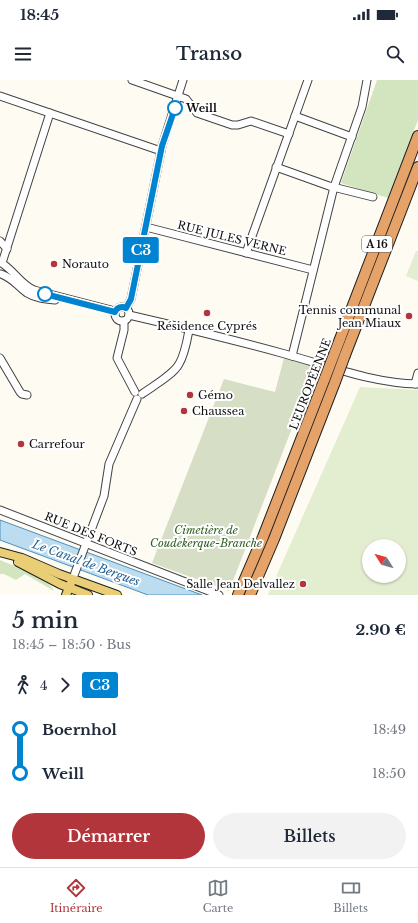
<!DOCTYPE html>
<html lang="fr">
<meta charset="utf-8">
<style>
body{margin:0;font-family:"Libre Baskerville",serif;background:#f2f2f3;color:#1f2937;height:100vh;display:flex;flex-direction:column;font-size:15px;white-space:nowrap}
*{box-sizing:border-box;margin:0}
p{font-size:13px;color:#747a83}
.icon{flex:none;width:22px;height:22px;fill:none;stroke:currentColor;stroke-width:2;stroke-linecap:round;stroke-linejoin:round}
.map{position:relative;height:515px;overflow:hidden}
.panel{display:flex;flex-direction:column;background:#fff;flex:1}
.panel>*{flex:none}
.badge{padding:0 8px;border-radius:3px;font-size:14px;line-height:26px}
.needle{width:26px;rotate:307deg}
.buttons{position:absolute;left:362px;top:459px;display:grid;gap:8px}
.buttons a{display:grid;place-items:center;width:44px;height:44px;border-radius:50%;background:#fff;box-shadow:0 1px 3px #0004;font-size:20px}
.map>.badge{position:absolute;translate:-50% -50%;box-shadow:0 0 0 2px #fff}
.legs{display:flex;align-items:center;gap:6px;height:44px;padding:0 12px;font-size:13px}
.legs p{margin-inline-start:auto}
.summary{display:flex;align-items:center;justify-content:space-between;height:68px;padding:0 12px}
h1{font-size:22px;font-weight:600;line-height:30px}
.button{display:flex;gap:8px;margin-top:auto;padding:8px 12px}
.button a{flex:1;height:46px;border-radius:24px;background:#b1353a;color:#fff;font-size:16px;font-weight:600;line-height:46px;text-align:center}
.button a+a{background:#f2f2f3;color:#1f2937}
ul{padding:0 12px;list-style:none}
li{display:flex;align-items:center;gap:14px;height:44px;font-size:15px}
li i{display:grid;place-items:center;width:6px;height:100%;margin:0 5px;background:currentColor}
li i::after{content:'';width:10px;height:10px;margin:-5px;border:3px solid;border-radius:50%;background:#fff}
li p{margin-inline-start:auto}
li:first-child i{background:linear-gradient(#0000 50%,currentColor 0)}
li:last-child i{background:linear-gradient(currentColor 50%,#0000 0)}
.status{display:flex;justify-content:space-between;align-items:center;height:28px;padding:0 20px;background:#fff;direction:ltr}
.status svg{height:11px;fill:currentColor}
header{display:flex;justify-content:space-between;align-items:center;height:52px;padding:0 12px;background:#fff;font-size:18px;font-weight:600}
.menu{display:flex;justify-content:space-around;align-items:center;height:56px;border-top:1px solid #e0e1e3;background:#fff;font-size:11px;color:#747a83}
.menu a{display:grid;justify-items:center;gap:2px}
.menu .active{color:#b1353a}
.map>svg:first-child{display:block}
.green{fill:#d2e5bf}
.cemetery{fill:#d6dec5}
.pitch{fill:#e3edd0;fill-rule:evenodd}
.water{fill:#bcdcf0;stroke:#4b90bf}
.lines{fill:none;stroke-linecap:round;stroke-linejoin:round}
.minor-casing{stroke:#424242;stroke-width:9}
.major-casing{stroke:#202020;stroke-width:10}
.highway-casing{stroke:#202020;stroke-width:12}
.minor{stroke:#fff;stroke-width:7}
.major{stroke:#eace76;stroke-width:8}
.highway{stroke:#e5a269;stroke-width:10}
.highway-bridge-casing{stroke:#202020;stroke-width:12;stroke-linecap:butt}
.highway-bridge{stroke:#e5a269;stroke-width:10}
.line-1-casing{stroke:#fff;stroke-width:9}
.line-1{stroke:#0083d1;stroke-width:6}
.stop-1-dot{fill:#fff;stroke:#0083d1;stroke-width:2}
.poi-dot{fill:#b1353a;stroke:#fff;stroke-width:1.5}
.labels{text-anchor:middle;stroke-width:4;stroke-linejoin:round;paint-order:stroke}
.shield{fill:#fff;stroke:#575757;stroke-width:1}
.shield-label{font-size:10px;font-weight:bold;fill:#0f0f0f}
.stop-label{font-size:11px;font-weight:bold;fill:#0f0f0f;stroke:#fff;text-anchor:start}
.street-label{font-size:11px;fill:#0f0f0f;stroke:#fff}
.poi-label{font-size:11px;fill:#0f0f0f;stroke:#fff;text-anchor:start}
.park-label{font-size:11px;font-style:italic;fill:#316026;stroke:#fff}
.water-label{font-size:12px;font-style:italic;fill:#256394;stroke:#fff}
</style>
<div class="status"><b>18:45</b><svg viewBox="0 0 49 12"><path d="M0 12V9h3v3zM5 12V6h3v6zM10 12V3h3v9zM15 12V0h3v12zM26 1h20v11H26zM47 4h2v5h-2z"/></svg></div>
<header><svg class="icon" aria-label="menu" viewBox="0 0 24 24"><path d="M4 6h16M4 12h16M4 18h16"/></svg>Transo<svg class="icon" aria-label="search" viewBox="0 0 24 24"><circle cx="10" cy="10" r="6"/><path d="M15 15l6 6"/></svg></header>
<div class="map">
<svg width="418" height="515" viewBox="0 0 418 515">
<rect width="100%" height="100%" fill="#fefbf2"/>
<g class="green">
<polygon points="377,0 418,0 418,40 388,118 341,103"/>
<path d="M0,480C15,487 46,495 54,511L25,494L16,500L4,494H0Z"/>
</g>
<polygon class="cemetery" points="284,278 316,286 229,511 152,483 224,299 275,312"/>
<g class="pitch">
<polygon points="416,171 418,171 418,201 406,196"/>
<path d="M360,307L418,310V515H268ZM369,466H399V496H369Z"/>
</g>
<polygon class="water" points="0,440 202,515 148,515 0,460"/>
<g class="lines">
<g class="minor-casing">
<g id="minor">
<polyline points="132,0 186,19 197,33 232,45 238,45 251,41 289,54"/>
<polyline points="0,16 161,71"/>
<polyline points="295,36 352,57"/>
<polyline points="276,87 329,106 373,117"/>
<polyline points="146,147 313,190"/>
<polyline points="0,161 7,169"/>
<polyline points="246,173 308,0"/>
<path d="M0,182C13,189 20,204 34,210L115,231"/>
<polyline points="2,183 50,33"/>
<path d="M1,194C14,199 16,205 27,213C35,218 45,219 55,220"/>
<circle cx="122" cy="234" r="7"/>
<polyline points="126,228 131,219 162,66 183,0"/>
<path d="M129,235C181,247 234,260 285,274C329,286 372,303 418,304"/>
<polyline points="124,241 124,250 117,278 135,312"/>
<polyline points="292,276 334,107 362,27 367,0"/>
<polyline points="0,278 20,312 22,314 27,315"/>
<polyline points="415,304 418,293"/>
<path d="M142,314C153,306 173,295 179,284C185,274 187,261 189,250"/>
<polyline points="0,430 219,515"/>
<polyline points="73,498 104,416 109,384 137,319"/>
</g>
</g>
<g class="major-casing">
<g id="major">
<polyline points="0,472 22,478 59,494 117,515"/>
<polyline points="18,482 60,504 88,515"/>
<polyline points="66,515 71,503"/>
</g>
</g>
<g class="highway-casing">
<g id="highway">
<polyline points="335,272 418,56"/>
<polyline points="345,275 418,87"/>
<polyline points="238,515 263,457 325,298"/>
<polyline points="250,515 274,459 335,302"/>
</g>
</g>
<use href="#minor" class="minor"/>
<use href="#major" class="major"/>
<use href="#highway" class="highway"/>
<g class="highway-bridge-casing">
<g id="highway-bridge">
<polyline points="325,298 335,272"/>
<polyline points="335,302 345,275"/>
</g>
</g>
<use href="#highway-bridge" class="highway-bridge"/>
</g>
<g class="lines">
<g class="line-1-casing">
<path id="line-1" d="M45,214L115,232C117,227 122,226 126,228L131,219L162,66L175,28"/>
</g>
<use href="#line-1" class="line-1"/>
</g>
<g class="stop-1-dot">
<circle cx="175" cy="28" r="7"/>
<circle cx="45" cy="214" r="7"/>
</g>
<g class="poi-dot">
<circle cx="54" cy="184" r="4"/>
<circle cx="207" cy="233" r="4"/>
<circle cx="409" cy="236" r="4"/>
<circle cx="190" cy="315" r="4"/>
<circle cx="184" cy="331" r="4"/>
<circle cx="21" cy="364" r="4"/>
<circle cx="303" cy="504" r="4"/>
</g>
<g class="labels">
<rect class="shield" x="362" y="156" width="30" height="16" rx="3"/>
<g class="shield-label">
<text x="377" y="168">A 16</text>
</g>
<g class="stop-label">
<text x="186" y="32">Weill</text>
</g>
<g class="street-label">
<text transform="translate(232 158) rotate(14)" y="4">RUE JULES VERNE</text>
<text transform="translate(310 304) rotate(-69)" y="4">L'EUROPÉENNE</text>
<text transform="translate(91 454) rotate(22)" y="4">RUE DES FORTS</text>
</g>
<g class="poi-label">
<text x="62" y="188">Norauto</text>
<text x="401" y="234" text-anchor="end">Tennis communal<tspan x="401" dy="13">Jean Miaux</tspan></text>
<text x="207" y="250" text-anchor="middle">Résidence Cyprés</text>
<text x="198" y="319">Gémo</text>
<text x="192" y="335">Chaussea</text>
<text x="29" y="368">Carrefour</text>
<text x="295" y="508" text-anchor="end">Salle Jean Delvallez</text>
</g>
<g class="park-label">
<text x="206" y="454">Cimetière de<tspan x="206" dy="13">Coudekerque-Branche</tspan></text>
</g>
<g class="water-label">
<text transform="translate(86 483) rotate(20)" y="4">Le Canal de Bergues</text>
</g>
</g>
</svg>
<div class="buttons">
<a><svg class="needle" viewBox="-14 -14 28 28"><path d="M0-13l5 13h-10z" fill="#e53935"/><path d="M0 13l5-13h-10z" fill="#747a83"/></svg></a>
</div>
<b class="badge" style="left:141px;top:170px;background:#0083d1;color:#fff">C3</b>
</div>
<section class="panel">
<div class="summary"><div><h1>5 min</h1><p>18:45 – 18:50 · Bus</p></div><b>2.90 €</b></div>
<div class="legs"><svg class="icon" aria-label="walk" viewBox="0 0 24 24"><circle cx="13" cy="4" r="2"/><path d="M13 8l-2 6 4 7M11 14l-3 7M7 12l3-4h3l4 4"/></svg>4<svg class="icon" aria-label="forward" viewBox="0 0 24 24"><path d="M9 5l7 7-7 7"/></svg><b class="badge" style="background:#0083d1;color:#fff">C3</b></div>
<ul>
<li><i style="color:#0083d1"></i><b>Boernhol</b><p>18:49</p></li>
<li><i style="color:#0083d1"></i><b>Weill</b><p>18:50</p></li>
</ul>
<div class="button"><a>Démarrer</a><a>Billets</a></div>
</section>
<nav class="menu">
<a class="active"><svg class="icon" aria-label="directions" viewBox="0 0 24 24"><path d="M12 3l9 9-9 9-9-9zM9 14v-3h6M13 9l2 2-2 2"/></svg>Itinéraire</a>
<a><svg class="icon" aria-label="map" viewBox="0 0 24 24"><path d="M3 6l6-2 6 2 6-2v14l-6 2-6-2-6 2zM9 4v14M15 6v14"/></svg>Carte</a>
<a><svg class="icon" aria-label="tickets" viewBox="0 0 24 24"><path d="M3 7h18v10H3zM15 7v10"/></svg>Billets</a>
</nav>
